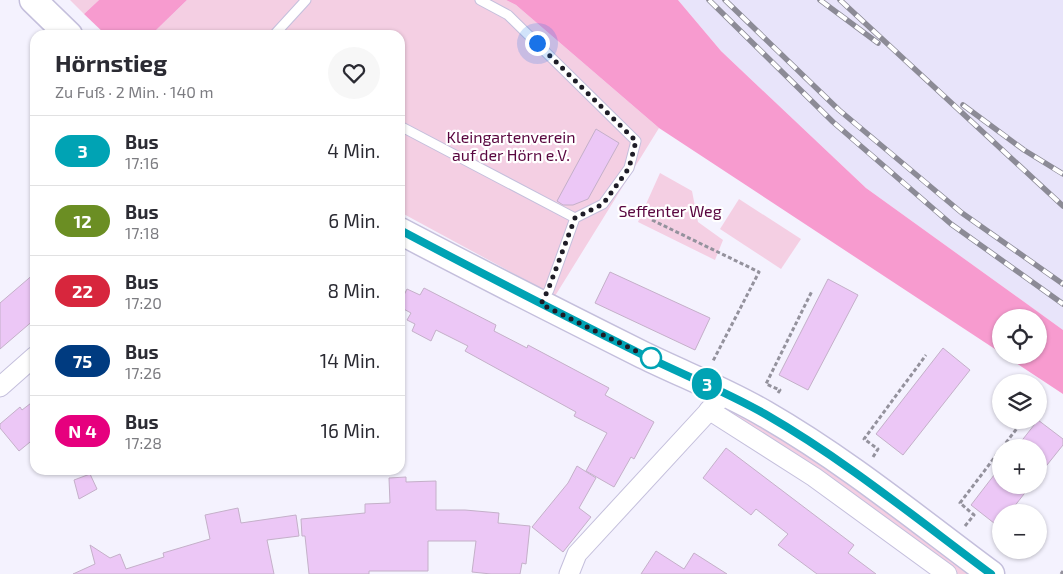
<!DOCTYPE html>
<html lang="de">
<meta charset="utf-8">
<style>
body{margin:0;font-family:"Exo 2",sans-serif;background:#f7f7f7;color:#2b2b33;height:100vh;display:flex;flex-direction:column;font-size:19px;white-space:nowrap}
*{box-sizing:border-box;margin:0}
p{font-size:16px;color:#7c7c81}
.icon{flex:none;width:28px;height:28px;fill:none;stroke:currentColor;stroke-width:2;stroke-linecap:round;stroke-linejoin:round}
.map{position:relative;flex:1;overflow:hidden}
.drawer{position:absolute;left:30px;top:30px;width:375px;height:445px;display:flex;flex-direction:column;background:#fff;border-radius:15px;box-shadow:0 1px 4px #0004}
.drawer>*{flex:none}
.badge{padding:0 10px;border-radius:16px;font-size:18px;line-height:32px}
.buttons{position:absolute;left:992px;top:309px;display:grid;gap:10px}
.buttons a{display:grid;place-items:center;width:55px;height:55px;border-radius:50%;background:#fff;box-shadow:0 1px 4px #0004;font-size:25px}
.you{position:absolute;width:25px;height:25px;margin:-12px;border:4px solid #fff;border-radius:50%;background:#1a73e8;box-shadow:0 0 0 8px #1a73e833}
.map>.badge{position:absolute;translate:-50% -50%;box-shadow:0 0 0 2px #fff}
.round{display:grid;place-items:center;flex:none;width:52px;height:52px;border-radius:26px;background:#f7f7f7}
.head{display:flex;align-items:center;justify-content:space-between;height:85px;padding:0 25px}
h1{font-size:24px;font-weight:700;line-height:38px}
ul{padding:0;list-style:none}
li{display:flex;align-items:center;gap:15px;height:70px;padding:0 25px;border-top:1px solid #e1e1e2}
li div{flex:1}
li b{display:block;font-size:19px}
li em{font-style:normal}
li .badge{min-width:55px;font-weight:700;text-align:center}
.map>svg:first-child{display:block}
.built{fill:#e8e4fa}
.green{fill:#f4cfe3}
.forest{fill:#f79bcf}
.building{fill:#ecc7f6;stroke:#c4b0c9}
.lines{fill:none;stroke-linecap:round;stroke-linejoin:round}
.lane-casing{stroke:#c4bfdc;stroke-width:11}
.street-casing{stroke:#c4bfdc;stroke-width:21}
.secondary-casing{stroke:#c4bfdc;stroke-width:29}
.path{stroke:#94929d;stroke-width:3;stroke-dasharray:4 2.5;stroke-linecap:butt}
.lane{stroke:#fff;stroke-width:9}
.street{stroke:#fff;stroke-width:19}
.secondary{stroke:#fff;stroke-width:26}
.rail-casing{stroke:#8c8b96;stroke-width:5.5}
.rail{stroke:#fff;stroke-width:4;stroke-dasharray:11;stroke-linecap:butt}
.line-casing{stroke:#fff;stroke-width:11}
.line{stroke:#00a3b4;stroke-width:8}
.walk{stroke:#1e1d27;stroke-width:5;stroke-dasharray:0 9}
.stop-dot{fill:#fff;stroke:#00a3b4;stroke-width:2.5}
.labels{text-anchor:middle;stroke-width:4.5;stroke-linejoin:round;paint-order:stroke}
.park-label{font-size:16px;fill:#59063f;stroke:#fff}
</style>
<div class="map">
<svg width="1063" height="574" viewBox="0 0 1063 574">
<rect width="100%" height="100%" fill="#f4f2fe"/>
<polygon class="built" points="678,0 1063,0 1063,330 866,188 721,51"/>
<g class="green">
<polygon points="70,0 99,0 84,14"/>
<polygon points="187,0 506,0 516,5 659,128 555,296 400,212 400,35 151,35"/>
<polygon points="660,173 692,191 698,222 723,240 715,260 638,222"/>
<polygon points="739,199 801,239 781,269 720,229"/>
<polygon points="735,411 829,466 974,574 957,574 801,457 730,416 729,412"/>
</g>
<g class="forest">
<polygon points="99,0 187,0 151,35 106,35 84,14"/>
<polygon points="506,0 678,0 721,51 866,188 1063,330 1063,394 1004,355 1039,355 1039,318 1001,318 1001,353 659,128 516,5"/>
</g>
<g class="building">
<polygon points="596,129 619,143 588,199 573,205 563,205 557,201"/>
<polygon points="610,272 710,318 695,350 595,303"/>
<polygon points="35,273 35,319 0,349 0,303"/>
<polygon points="828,279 858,295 808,390 779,375"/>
<polygon points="424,288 496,325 494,331 527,348 528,345 609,388 605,395 654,422 634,459 631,457 614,487 586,471 607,433 574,416 576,412 465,351 468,346 436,330 431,341 412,331 415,324 407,320 411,313 400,307 400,303 407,289 420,295"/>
<polygon points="943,348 970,370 903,455 876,434"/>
<polygon points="35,400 35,438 19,451 0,428 0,424 20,407 22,410"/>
<polygon points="1038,420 1063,439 1063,445 1039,475 1039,448 1016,448"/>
<polygon points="726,448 854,545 848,553 876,574 817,574 778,545 788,534 756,509 751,515 703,478"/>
<polygon points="577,466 596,478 579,508 591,517 563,552 532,527 568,483"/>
<polygon points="1001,466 1001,485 1031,485 1010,512 1001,512 1001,523 999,527 971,505"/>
<polygon points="90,474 97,489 79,499 74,480"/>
<polygon points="406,477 406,482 436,481 436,510 465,510 499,513 498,523 530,526 526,564 522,563 520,574 491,574 472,572 476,541 428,541 428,571 369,571 369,574 309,574 305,536 302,536 301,519 365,513 365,504 390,503 389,478"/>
<polygon points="238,508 241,523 296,515 299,536 267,540 274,574 73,574 95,564 90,545 110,558 120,554 126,569 164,557 163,553 210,539 205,515"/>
<polygon points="656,551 684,569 694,553 727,574 641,574"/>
</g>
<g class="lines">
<g class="lane-casing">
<g id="lane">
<polyline points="480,0 508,15 636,141 629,168 603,204 575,218 549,290 542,302"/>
<polyline points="274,35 306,0"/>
<polyline points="400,126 575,218"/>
</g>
</g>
<g class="street-casing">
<g id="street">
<polyline points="0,387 35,356"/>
<polyline points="709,410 814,477 947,574"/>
<polyline points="569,574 577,554 718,401"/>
</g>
</g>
<g class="secondary-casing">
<g id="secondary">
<polyline points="33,0 69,35"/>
<path d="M400,231C480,273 561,314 643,355C684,375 726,391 765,414C845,460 917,519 991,574"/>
</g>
</g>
<g class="path">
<polyline points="652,220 759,272 713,361"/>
<polyline points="778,393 780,390 766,384 812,291"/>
<polyline points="1002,448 1021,423"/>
<polyline points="873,457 878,449 864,439 926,355"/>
<polyline points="965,526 974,515 960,503 1001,449"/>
<polyline points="1061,574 1063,571"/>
</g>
<use href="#lane" class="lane"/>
<use href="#street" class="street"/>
<use href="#secondary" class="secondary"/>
<g class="rail-casing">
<g id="rail">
<polyline points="709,0 833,122 951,224 1063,304"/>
<polyline points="725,0 839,110 962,213 1063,284"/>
<polyline points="820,0 878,43"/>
<polyline points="840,0 1063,206"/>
<polyline points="963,105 1024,150 1063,174"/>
</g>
</g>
<use href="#rail" class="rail"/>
</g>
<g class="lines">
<g class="line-casing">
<path id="line" d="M400,230C479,272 559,313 639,353C681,374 725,391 765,414C845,460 917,519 991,574"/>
</g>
<use href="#line" class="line"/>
<polyline class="walk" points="537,43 636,141 629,168 603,204 575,218 548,290 541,304 654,360 651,358"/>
</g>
<circle class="stop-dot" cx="651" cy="358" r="10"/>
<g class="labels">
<g class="park-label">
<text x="511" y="143">Kleingartenverein<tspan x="511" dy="18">auf der Hörn e.V.</tspan></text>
<text x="670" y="217">Seffenter Weg</text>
</g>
</g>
</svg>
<div class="buttons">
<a><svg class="icon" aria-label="locate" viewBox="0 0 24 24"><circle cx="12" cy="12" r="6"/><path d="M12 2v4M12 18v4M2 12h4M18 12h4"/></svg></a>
<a><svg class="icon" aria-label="layers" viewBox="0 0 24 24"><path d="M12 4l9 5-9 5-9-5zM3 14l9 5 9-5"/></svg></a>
<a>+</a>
<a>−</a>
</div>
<div class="you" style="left:537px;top:43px"></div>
<b class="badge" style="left:707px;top:384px;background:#00a3b4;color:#fff">3</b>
<section class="drawer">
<div class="head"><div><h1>Hörnstieg</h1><p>Zu Fuß · 2 Min. · 140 m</p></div><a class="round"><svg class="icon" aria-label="heart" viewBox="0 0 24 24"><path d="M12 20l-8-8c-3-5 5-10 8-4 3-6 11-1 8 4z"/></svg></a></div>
<ul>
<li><span class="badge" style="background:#00a3b4;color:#fff">3</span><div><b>Bus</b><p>17:16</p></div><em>4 Min.</em></li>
<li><span class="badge" style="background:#6b8e23;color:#fff">12</span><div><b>Bus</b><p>17:18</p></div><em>6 Min.</em></li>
<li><span class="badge" style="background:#d7263d;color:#fff">22</span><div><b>Bus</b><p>17:20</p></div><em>8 Min.</em></li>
<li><span class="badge" style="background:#003b80;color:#fff">75</span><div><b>Bus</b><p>17:26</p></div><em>14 Min.</em></li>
<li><span class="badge" style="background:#e6007e;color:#fff">N 4</span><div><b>Bus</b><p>17:28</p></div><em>16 Min.</em></li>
</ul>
</section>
</div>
